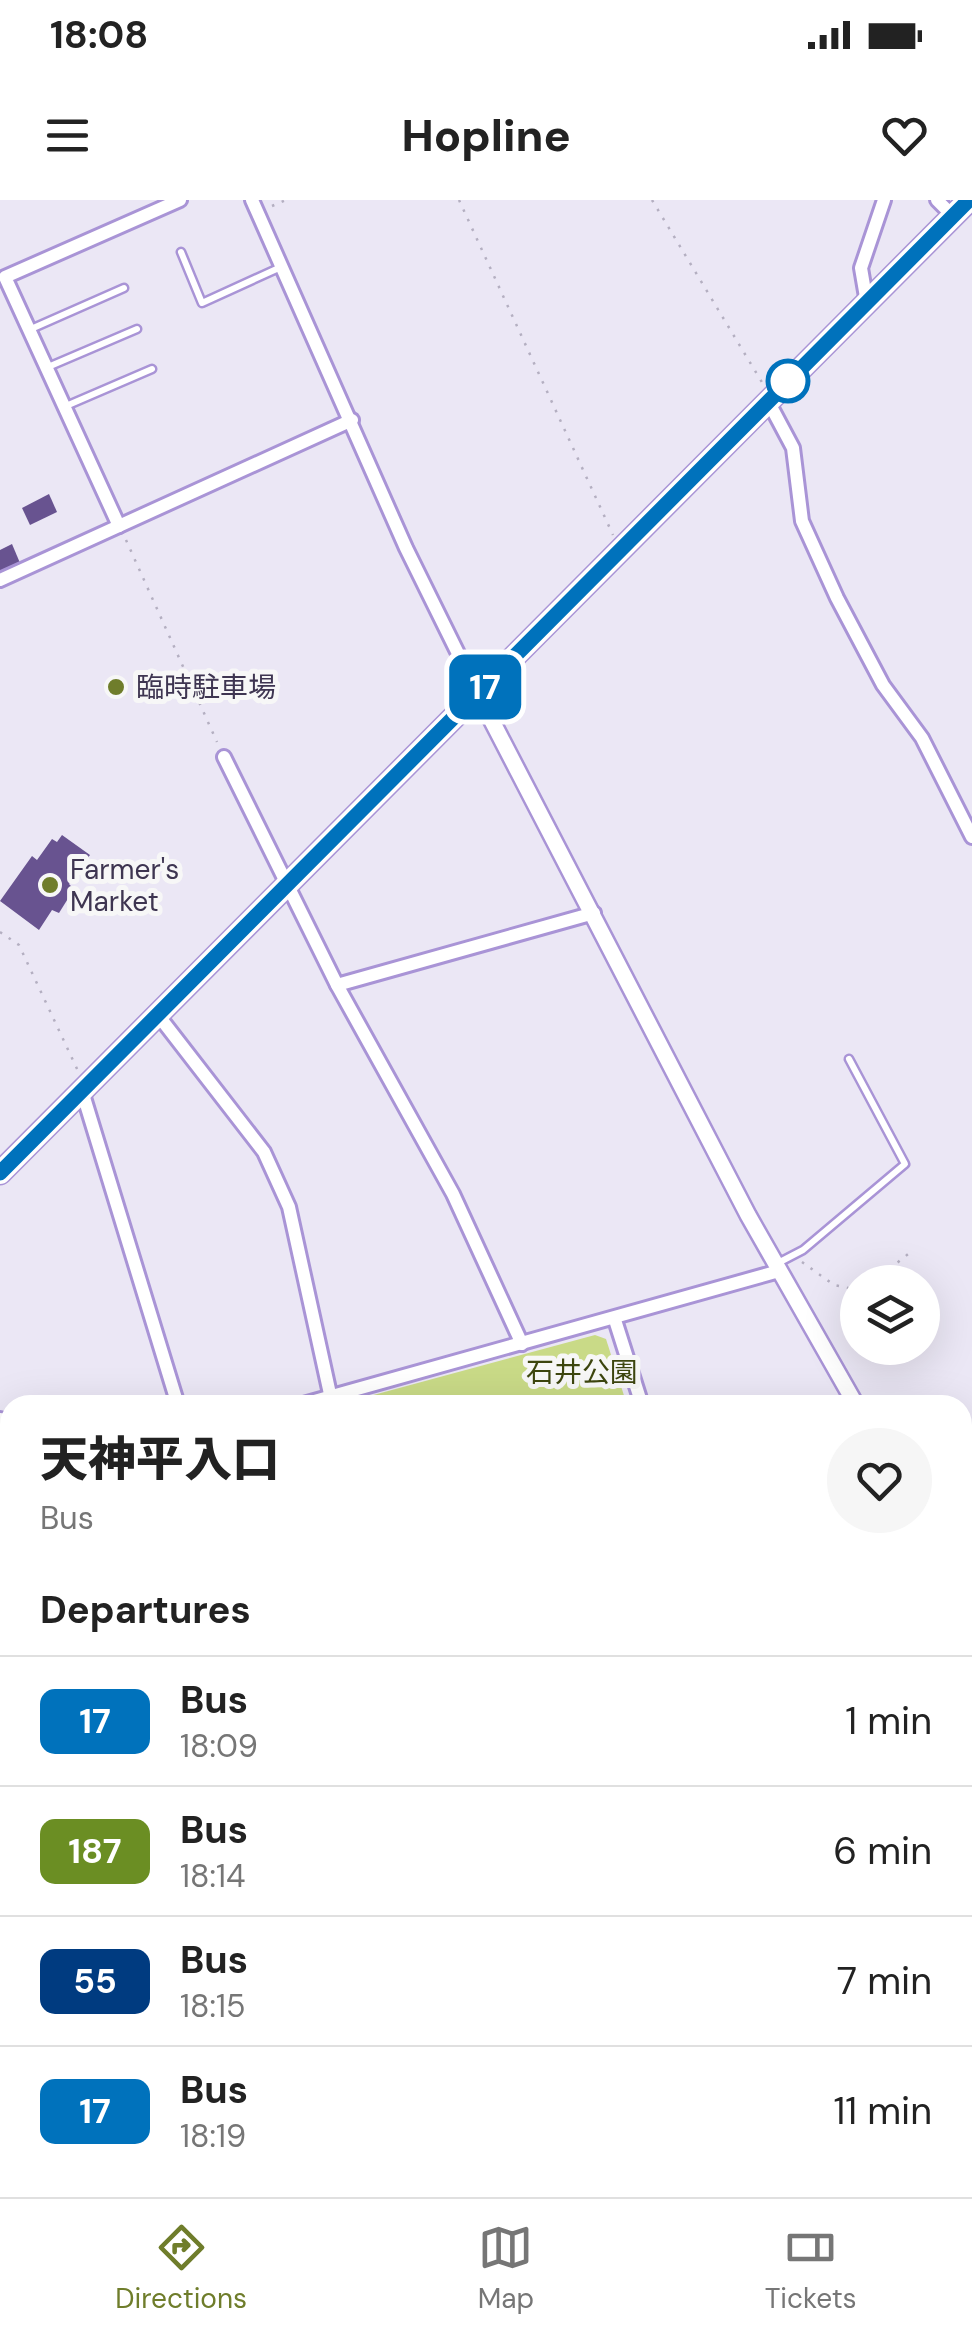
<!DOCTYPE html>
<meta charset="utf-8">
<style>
body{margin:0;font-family:"DM Sans","Noto Sans JP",sans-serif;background:#f6f6f6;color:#222;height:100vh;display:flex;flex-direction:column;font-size:38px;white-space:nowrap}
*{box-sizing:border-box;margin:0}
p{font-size:32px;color:#767676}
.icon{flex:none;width:55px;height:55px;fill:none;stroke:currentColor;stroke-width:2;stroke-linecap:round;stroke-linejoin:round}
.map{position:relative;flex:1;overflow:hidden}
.drawer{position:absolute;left:0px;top:1195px;width:972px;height:802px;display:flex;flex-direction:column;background:#fff;border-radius:30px 30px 0 0;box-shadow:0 10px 40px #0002}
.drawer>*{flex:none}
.badge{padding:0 20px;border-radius:15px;font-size:35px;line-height:65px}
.buttons{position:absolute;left:840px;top:1065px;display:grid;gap:20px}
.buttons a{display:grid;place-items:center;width:100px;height:100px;border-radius:50%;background:#fff;box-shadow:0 10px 40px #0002;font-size:50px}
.map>.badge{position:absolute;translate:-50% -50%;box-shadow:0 0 0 5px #fff}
h2{padding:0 40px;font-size:38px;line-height:90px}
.round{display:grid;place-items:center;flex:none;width:105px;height:105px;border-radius:52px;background:#f6f6f6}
.summary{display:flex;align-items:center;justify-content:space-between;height:170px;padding:0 40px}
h1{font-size:48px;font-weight:800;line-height:75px}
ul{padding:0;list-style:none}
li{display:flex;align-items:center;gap:30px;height:130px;padding:0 40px;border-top:2px solid #e0e0e0}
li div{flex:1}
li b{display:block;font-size:38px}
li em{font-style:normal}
li .badge{min-width:110px;font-weight:700;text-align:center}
.status{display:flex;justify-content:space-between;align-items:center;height:70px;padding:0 50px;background:#fff;direction:ltr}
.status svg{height:28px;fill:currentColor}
header{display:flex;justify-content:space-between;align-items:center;height:130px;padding:0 40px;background:#fff;font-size:45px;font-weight:800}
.menu{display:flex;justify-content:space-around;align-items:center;height:140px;border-top:2px solid #e0e0e0;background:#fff;font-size:28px;color:#767676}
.menu a{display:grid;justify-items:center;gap:5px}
.menu .active{color:#6f7d2b}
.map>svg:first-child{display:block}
.green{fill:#c9da87}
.building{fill:#685390}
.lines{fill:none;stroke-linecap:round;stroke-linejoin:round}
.service-casing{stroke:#a994d6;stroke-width:11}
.minor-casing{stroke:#a994d6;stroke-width:18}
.tertiary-casing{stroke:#a994d6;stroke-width:20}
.trunk-casing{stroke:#a994d6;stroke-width:25}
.path{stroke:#b4afc1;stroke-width:2.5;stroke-dasharray:2.5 8;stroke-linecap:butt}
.service{stroke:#fff;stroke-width:6}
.minor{stroke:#fff;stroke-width:12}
.tertiary{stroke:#fff;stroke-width:15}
.trunk{stroke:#fff;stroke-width:20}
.line-casing{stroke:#fff;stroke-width:22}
.line{stroke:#0072bc;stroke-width:15}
.stop-dot{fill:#fff;stroke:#0072bc;stroke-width:5}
.poi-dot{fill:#6f7d2b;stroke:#f7f7f7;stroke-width:4}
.labels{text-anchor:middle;stroke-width:10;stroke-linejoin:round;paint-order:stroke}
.poi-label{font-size:28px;fill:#3e3551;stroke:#f7f7f7;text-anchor:start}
.park-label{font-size:28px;fill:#3d460f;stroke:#f7f7f7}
</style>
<div class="status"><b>18:08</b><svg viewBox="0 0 49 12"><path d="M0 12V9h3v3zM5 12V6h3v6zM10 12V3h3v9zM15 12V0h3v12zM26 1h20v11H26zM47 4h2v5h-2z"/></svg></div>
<header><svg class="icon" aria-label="menu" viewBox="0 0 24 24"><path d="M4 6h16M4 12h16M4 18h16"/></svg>Hopline<svg class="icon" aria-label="heart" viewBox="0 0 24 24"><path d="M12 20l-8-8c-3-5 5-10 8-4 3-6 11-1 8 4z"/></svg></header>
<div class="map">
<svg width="972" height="1997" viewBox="0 0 972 1997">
<rect width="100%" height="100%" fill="#ebe7f5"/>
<polygon class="green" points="595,1135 606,1139 627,1205 352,1205 355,1200"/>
<g class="building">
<polygon points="49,294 57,312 30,325 22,308"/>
<polygon points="12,344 20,363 0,372 0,350"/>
<polygon points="62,635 90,655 69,684 74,689 59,713 52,710 39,730 0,701 32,656 37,660 52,639 57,642"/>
</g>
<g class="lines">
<g class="service-casing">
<g id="service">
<polyline points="181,52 202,103 281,67"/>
<polyline points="31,129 124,88"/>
<polyline points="48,167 137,129"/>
<polyline points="66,206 152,169"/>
<polyline points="776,1064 803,1050 905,964 849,859"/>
<polyline points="607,1997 612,1988"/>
</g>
</g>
<g class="minor-casing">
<g id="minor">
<polyline points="252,0 406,348 478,494"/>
<polyline points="937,0 953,16"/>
<polyline points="867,103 861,68 884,0"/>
<polyline points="768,201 793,248 802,321 837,398 883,485 922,538 972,637"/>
<polyline points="119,326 5,77 180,0"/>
<polyline points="0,380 352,220"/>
<polyline points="224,557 337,785 453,994 522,1144"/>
<polyline points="337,785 594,713"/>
<polyline points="158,815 264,952 289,1007 332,1203"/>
<polyline points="82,891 178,1205"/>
<polyline points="615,1120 642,1205"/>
<polyline points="300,1205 779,1071"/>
<polyline points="0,1219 10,1227"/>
<polyline points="962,1426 972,1414"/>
<polyline points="962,1665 972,1663"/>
<polyline points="0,1958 10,1946"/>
<polyline points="286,1988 290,1997"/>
<polyline points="516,1988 520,1997"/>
<polyline points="794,1988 797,1997"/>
</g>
</g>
<g class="tertiary-casing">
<g id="tertiary">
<polyline points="478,494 748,1015 856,1205"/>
<polyline points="962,1388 972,1404"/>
</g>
</g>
<g class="trunk-casing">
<polyline id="trunk" points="0,973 969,0"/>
</g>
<g class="path">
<polyline points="459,0 613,335"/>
<polyline points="652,0 763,184"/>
<polyline points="272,6 286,0"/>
<polyline points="126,340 217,542"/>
<polyline points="0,732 19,745 78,871"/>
<polyline points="802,1062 834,1085 858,1090"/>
<polyline points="873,1082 912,1051"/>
<polyline points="173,1988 174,1997"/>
</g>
<use href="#service" class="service"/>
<use href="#minor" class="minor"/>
<use href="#tertiary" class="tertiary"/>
<use href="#trunk" class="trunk"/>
</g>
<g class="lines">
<g class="line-casing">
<polyline id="line" points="0,973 969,0"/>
</g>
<use href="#line" class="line"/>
</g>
<circle class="stop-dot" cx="788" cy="181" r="20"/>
<g class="poi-dot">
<circle cx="116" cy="487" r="10"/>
<circle cx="50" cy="685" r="10"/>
</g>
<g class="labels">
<g class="poi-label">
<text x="136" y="497">臨時駐車場</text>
<text x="70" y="679">Farmer's<tspan x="70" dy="32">Market</tspan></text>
</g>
<g class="park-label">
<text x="582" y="1182">石井公園</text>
</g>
</g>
</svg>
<div class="buttons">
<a><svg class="icon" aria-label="layers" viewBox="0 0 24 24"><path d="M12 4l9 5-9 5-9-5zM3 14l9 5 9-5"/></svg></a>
</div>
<b class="badge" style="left:485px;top:487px;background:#0072bc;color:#fff">17</b>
<section class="drawer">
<div class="summary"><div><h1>天神平入口</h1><p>Bus</p></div><a class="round"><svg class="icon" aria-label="heart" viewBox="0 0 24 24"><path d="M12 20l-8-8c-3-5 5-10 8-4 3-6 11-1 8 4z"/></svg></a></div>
<h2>Departures</h2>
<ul>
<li><span class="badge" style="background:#0072bc;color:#fff">17</span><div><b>Bus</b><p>18:09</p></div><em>1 min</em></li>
<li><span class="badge" style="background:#6b8e23;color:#fff">187</span><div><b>Bus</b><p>18:14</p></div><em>6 min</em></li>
<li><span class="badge" style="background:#003b80;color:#fff">55</span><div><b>Bus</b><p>18:15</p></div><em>7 min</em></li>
<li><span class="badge" style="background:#0072bc;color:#fff">17</span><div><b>Bus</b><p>18:19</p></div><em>11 min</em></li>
</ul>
</section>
</div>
<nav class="menu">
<a class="active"><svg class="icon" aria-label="directions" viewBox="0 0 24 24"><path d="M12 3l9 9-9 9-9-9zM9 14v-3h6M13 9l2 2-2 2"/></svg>Directions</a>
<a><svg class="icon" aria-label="map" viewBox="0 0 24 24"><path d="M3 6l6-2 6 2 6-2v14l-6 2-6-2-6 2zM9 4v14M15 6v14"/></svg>Map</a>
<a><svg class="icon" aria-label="tickets" viewBox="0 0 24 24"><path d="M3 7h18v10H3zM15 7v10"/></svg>Tickets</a>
</nav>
